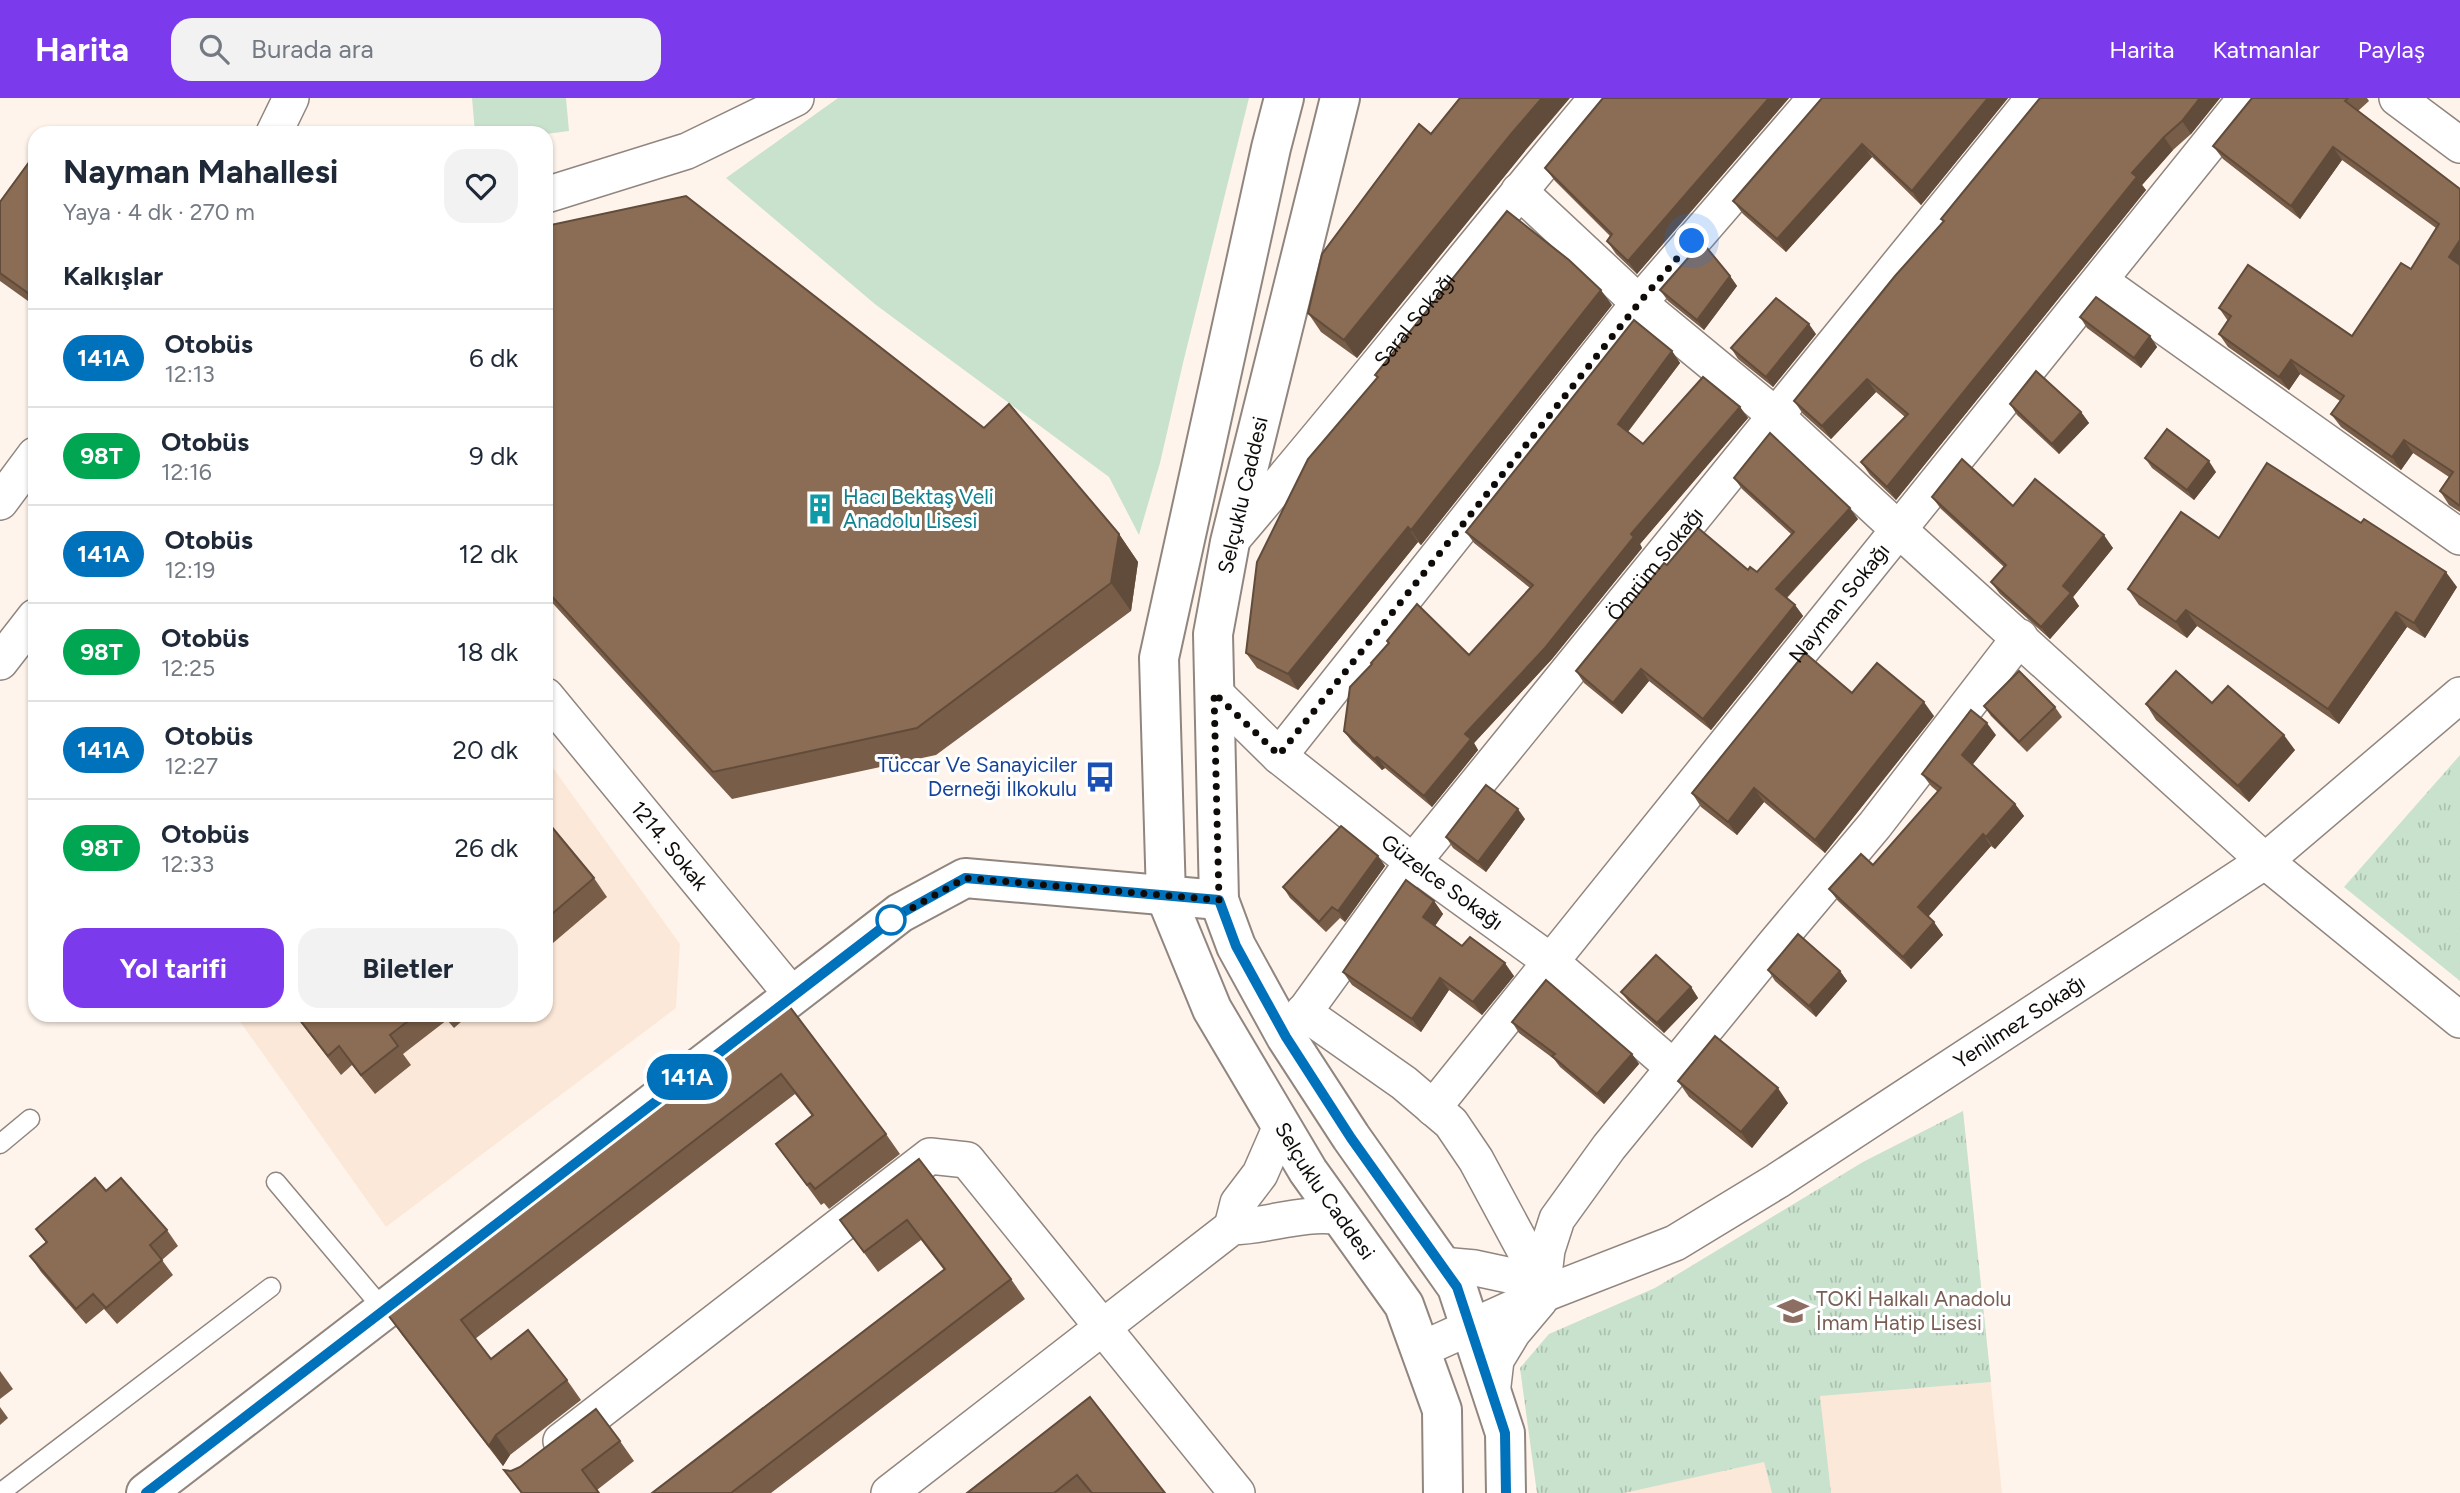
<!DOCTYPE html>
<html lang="tr">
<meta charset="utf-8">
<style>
body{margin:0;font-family:Figtree,sans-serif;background:#f2f2f3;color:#1f2937;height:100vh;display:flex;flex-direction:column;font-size:26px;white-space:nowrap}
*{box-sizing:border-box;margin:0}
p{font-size:23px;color:#747a83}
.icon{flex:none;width:38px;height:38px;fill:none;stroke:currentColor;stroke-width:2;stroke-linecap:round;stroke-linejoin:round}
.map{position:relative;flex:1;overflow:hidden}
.drawer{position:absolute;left:28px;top:28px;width:525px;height:896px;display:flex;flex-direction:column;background:#fff;border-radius:21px;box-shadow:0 2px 5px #0004}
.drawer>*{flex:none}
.badge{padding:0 14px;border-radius:23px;font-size:24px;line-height:46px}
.you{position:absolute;width:35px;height:35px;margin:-18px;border:5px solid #fff;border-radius:50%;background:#1a73e8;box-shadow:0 0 0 10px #1a73e833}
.map>.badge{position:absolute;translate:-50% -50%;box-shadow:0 0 0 4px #fff}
h2{padding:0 35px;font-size:26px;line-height:63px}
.round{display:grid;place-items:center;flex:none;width:74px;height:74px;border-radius:21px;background:#f2f2f3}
.headline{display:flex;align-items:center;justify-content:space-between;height:119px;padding:0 35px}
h1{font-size:33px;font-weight:700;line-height:52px}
.primary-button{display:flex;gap:14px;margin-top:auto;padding:14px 35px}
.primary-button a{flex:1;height:80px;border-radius:21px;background:#7c3aed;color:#fff;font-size:28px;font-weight:700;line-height:80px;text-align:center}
.primary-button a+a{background:#f2f2f3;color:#1f2937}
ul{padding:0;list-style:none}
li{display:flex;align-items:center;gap:21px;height:98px;padding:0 35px;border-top:2px solid #e0e1e3}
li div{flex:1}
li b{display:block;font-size:26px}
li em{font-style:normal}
li .badge{min-width:77px;font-weight:700;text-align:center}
header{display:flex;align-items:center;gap:42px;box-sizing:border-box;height:98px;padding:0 35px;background:#7c3aed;color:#fff}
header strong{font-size:33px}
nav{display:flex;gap:38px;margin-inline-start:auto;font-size:24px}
.search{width:490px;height:63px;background:#f2f2f3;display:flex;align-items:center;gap:18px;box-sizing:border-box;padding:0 24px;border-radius:21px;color:#747a83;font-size:26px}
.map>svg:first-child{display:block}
.education{fill:#fce8d8}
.grass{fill:#c9e2ce}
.park{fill:url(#park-tufts)}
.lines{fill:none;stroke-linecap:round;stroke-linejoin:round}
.lane-casing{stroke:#90867f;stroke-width:21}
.street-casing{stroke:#90867f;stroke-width:38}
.secondary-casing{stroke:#90867f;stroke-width:42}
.primary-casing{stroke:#90867f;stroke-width:42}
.lane{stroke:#fff;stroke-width:18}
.street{stroke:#fff;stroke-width:35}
.secondary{stroke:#fff;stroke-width:38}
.primary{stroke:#fff;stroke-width:38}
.wall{fill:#785d48}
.shaded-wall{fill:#614c3b}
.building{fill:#8b6c54;stroke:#614c3b;stroke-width:2}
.line-casing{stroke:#fff;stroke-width:16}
.line{stroke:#0072bc;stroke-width:10}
.walk{stroke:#0e0b08;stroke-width:7;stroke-dasharray:0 12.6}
.stop-dot{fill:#fff;stroke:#0072bc;stroke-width:3.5}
.labels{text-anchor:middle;stroke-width:6;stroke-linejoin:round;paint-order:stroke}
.street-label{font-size:21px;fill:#0e0b08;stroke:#fff}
.culture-label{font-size:21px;fill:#0d838f;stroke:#fff;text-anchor:start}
.transit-label{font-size:21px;fill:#164399;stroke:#fff;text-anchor:end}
.education-label{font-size:21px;fill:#785e54;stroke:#fff;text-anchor:start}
</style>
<header>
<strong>Harita</strong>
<div class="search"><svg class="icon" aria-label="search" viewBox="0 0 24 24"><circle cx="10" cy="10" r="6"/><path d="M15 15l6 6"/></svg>Burada ara</div>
<nav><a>Harita</a><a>Katmanlar</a><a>Paylaş</a></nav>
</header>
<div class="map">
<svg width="2460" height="1395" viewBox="0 0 2460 1395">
<defs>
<pattern id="park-tufts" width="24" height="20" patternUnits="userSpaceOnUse" patternTransform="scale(1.75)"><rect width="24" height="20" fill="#c9e2ce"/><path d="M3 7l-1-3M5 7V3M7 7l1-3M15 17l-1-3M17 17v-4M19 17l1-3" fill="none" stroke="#abc1af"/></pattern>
</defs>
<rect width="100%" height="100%" fill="#fff4eb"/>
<g class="education">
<polygon points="548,663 680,846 676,910 386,1129 236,918 546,917 546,664"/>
<polygon points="1963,1013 2002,1395 1537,1395 1520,1270 1549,1236 1655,1190 1863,1064"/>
</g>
<g class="grass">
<polygon points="472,0 566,0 569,33 546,36 475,35"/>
<polygon points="838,0 1249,0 1183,265 1160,365 1139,437 1109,379 876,207 726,80"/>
</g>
<g class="park">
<polygon points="2460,657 2460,883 2344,789"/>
<polygon points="1963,1013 1991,1284 1820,1298 1831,1395 1772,1395 1764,1364 1624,1395 1537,1395 1520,1270 1549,1236 1655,1190 1863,1064"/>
</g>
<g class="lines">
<g class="lane-casing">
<g id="lane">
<polyline points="0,1046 30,1021"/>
<polyline points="276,1084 384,1212"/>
<polyline points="0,1395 271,1189"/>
</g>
</g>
<g class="street-casing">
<g id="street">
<polyline points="2397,0 2460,47"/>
<polyline points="274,35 291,0"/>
<polyline points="1519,93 1639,205 1775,317 1898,431 2265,763 2460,922"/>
<polyline points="546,97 687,53 796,0"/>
<polyline points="2100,183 2460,439"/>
<polyline points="0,404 35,357"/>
<path id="s1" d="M1230,444C1355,298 1474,147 1597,0"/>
<polyline points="0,564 35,519"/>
<path id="s2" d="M1215,595L1279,658L1413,764L1550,863L1660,958L1675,968"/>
<path id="s3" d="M546,598L793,898"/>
<polyline points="1279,658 1639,205 1816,0"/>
<polyline points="1303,914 1404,985 1451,1025 1476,1062 1545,1190"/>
<path id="s4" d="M1286,939L1413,764L2034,0"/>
<path id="s5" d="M1433,1010L2246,0"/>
<polyline points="1232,1129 1238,1105 1260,1076 1281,1028"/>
<polyline points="1441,1167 1475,1170 1517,1179 1544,1196"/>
<polyline points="1543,1185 1547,1152 1557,1121 1609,1049 1774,847 1875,727 2020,539"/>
<path id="s6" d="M1420,1252L1544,1196L1675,1145L1777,1083L2265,763L2460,597"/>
<polyline points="1492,1296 1496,1262 1513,1234 1540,1202"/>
<polyline points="561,1343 930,1058 967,1062 1237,1395"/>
<path d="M889,1395L1232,1129C1269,1128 1303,1113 1341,1119"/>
</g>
</g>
<g class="secondary-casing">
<polyline id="secondary" points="146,1395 900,815 965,780 1219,802"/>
</g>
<g class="primary-casing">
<g id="primary">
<path id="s7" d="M1284,0L1271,50L1159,560L1166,799L1212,911L1308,1073L1404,1207L1442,1312L1443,1395"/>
<polyline points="1340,0 1230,444 1213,536 1219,802 1236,848 1286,939 1351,1039 1457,1189 1505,1335 1506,1395"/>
</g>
</g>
<use href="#lane" class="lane"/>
<use href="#street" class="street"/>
<use href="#secondary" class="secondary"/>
<use href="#primary" class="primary"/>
</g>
<g class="wall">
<polygon points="1603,0 1789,0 1637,176 1616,156 1607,143 1610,138 1555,83 1545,70"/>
<polygon points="1822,0 2008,0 1921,107 1872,59 1786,154 1743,116 1733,103"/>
<polygon points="2040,0 2220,0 2191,36 2173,52 2142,87 2146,92 1896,402 1870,377 1861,364 1905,319 1876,294 1831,341 1803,316 1794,303 1943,124"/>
<polygon points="2252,0 2367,0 2369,3 2358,13 2460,91 2460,414 2449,407 2440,393 2449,379 2413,355 2401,372 2341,329 2331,316 2340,303 2300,276 2289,292 2228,249 2219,236 2228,223 2219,210 2352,238 2411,171 2436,130 2342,62 2300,121 2223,61 2213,48"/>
<polygon points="1431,36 1525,53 1357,260 1321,234 1308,215"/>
<polygon points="35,56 35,208 0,183 0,104"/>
<polygon points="546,128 1119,436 1138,464 1131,513 936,657 732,701 546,498"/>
<polygon points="1730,178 1737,188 1704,232 1668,203 1660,192"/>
<polygon points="1612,207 1421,447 1418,444 1298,592 1257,570 1246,555 1377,280 1375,277"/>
<polygon points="2080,219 2150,238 2157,249 2141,270 2087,230"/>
<polygon points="1816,236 1773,289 1738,261 1731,250"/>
<polygon points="1672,253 1680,265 1628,334 1643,346 1740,309 1748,320 1640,446 1642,450 1552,561 1474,645 1478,652 1432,709 1385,670 1382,672 1352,644 1344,633 1372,566 1388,545 1387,543 1469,557 1530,490 1474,445 1466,434"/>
<polygon points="2010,306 2081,314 2089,325 2059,356 2017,317"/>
<polygon points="2145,360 2216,374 2194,402 2152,370"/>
<polygon points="1734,380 1858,421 1787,500 1795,507 1803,518 1711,632 1649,583 1622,616 1584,585 1576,573 1667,467 1748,472 1757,474 1791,436 1742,391"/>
<polygon points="1932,399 2013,408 2113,450 2073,499 2079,508 2050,541 2000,496 1991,484 2004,469 1941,411"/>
<polygon points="2219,440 2457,489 2425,540 2407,529 2339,626 2197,528 2187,540 2139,507 2128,491"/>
<polygon points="1852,595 1934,618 1825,755 1764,704 1737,737 1701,709 1692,695"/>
<polygon points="2212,605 2295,652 2249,704 2156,622 2146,606"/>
<polygon points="1984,608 2055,609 2062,619 2027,654 1991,618"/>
<polygon points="1996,637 1972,667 2015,706 2024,718 1995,751 1991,748 1928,819 1943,837 1911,871 1838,803 1829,791 1873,767 1938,694 1931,688 1922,676"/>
<polygon points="1525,721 1486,774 1453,750 1446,739"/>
<polygon points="546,722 594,780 607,799 546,851"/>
<polygon points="1378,758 1385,768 1345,824 1340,820 1326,834 1290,800 1283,789"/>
<polygon points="1434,803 1443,816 1435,828 1462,848 1514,878 1482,917 1449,892 1421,934 1352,887 1343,874"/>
<polygon points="1768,872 1840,873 1847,883 1816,919 1775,883"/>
<polygon points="1691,889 1698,900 1664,935 1629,904 1621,894"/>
<polygon points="790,909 886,1036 900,1056 829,1111 824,1105 821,1107 776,1046 812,1018 795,996 475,1241 491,1261 567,1282 581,1302 510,1357 503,1368 402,1237 388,1217"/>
<polygon points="295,917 469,917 454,930 447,922 403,956 411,967 375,996 352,967 341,977"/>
<polygon points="1512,924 1632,956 1639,966 1604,1006 1560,969 1554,961 1519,935"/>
<polygon points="1678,983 1788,1005 1752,1050 1689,999"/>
<polygon points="919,1061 1011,1181 1025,1201 771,1395 652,1395 944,1172 921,1142 878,1174 840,1122"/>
<polygon points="106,1093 167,1132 178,1148 162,1162 173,1177 117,1226 104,1211 86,1226 41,1174 30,1158 46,1145 36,1131"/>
<polygon points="0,1273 13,1291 0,1301"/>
<polygon points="1090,1299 1165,1395 967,1395"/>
<polygon points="0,1309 8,1320 0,1327"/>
<polygon points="620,1343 634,1363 597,1392 599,1395 521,1395 504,1372 511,1373"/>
</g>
<g class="shaded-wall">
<polygon points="1542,0 1570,0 1525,53 1357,260 1344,242 1512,35"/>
<polygon points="1769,0 1789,0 1637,176 1628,163"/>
<polygon points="1988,0 2008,0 1921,107 1912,93"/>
<polygon points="2200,0 2220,0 2191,36 2182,23"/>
<polygon points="2164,39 2173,52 2142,87 2146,92 1896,402 1887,389 2132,75"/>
<polygon points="1862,46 1872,59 1786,154 1777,141"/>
<polygon points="2333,49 2342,62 2300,121 2291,108"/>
<polygon points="2460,142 2460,169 2449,159"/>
<polygon points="1730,178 1737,188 1704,232 1697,222"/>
<polygon points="1601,192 1612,207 1421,447 1411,432"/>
<polygon points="1809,226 1816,236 1773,289 1766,279"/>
<polygon points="2150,238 2157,249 2141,270 2134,260"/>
<polygon points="1672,253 1680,265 1625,337 1618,326"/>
<polygon points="2291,262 2300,276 2289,292 2279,279"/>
<polygon points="1867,281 1876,294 1831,341 1822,328"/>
<polygon points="1740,309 1748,320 1640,446 1642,450 1552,561 1474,645 1478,652 1432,709 1424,698 1465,636 1631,436"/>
<polygon points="2081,314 2089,325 2059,356 2052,346"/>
<polygon points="2404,342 2413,355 2401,372 2392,359"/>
<polygon points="2209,363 2216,374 2194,402 2187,392"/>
<polygon points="1850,410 1858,421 1784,502 1776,491"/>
<polygon points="1408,429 1418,444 1298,592 1288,576"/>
<polygon points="1119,436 1138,464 1131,513 1111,485"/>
<polygon points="2104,437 2113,450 2073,499 2079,508 2050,541 2041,529 2063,488"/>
<polygon points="2446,474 2457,489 2425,540 2414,525"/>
<polygon points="1795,507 1803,518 1711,632 1703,621"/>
<polygon points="2186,512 2197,528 2187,540 2176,524"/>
<polygon points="2396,514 2407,529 2339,626 2328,611"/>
<polygon points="1641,571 1649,583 1622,616 1613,605"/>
<polygon points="1924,604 1934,618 1825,755 1815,742"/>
<polygon points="1987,625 1996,637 1970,670 1962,657"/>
<polygon points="2284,637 2295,652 2249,704 2238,688"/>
<polygon points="1377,659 1385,670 1382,672 1374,661"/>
<polygon points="1754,690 1764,704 1737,737 1728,724"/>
<polygon points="2015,706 2024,718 1995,751 1986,739"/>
<polygon points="1518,711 1525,721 1486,774 1478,764"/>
<polygon points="1983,736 1991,748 1926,821 1918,809"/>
<polygon points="1378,758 1385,768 1345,824 1338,813"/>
<polygon points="1434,803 1443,816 1432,832 1423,819"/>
<polygon points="1934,824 1943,837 1911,871 1903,859"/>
<polygon points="1505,865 1514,878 1482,917 1473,904"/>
<polygon points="1840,873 1847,883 1816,919 1809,908"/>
<polygon points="1440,880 1449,892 1421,934 1412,921"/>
<polygon points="1691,889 1698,900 1664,935 1657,925"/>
<polygon points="1632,956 1639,966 1604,1006 1597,996"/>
<polygon points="1778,990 1788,1005 1752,1050 1741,1034"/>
<polygon points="496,1337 510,1357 503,1368 489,1348"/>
</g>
<g class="building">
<polygon points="1460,0 1542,0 1512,35 1344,242 1308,215 1322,156 1419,26 1431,36"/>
<polygon points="1603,0 1769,0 1628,163 1607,143 1612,136 1545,70"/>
<polygon points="1822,0 1988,0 1912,93 1862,46 1777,141 1733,103"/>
<polygon points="2040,0 2200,0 2182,23 2164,39 2132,75 2137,79 1887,389 1861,364 1908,316 1867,281 1822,328 1794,303 1895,178 1944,123 1941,121"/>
<polygon points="2252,0 2348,0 2345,3 2460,91 2460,142 2449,159 2460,167 2460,408 2440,393 2453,374 2404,342 2392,359 2331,316 2344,298 2291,262 2279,279 2219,236 2231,218 2219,210 2248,167 2352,238 2401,165 2411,171 2439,126 2333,49 2291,108 2213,48"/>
<polygon points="35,56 35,200 0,175 0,104"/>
<polygon points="686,98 984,330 1009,306 1119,436 1111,485 917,630 713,674 546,492 546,128"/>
<polygon points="1507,113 1569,162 1601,192 1411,432 1408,429 1288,576 1246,555 1257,464 1308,361 1378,279 1375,277"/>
<polygon points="1702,144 1730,178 1697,222 1660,192"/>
<polygon points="2096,199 2150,238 2134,260 2080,219"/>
<polygon points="1776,200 1809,226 1766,279 1731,250"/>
<polygon points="1634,222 1672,253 1618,326 1643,346 1703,279 1740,309 1631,436 1634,439 1545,550 1465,636 1471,641 1424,698 1377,659 1374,661 1344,633 1350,589 1372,566 1371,565 1389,545 1387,543 1417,506 1469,557 1533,487 1466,434"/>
<polygon points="2036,273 2081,314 2052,346 2010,306"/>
<polygon points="2167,331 2209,363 2187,392 2145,360"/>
<polygon points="1770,335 1850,410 1776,491 1795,507 1703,621 1641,571 1613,605 1576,573 1664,465 1667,467 1698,430 1748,472 1750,469 1757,474 1794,434 1734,380"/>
<polygon points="1962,361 2013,408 2035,381 2104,437 2063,488 2071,495 2041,529 1991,484 2006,467 1932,399"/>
<polygon points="2267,365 2361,425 2364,421 2446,474 2414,525 2396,514 2328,611 2186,512 2176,524 2128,491 2181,414 2219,440"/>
<polygon points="1805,555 1852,595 1877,565 1924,604 1815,742 1754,690 1728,724 1692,695"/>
<polygon points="2019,573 2055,609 2019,644 1984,608"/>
<polygon points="2176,573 2212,605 2228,588 2284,637 2238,688 2146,606"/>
<polygon points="1971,612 1987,625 1962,657 2015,706 1986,739 1983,736 1918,809 1934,824 1903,859 1829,791 1861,756 1873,767 1941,690 1922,676"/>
<polygon points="1486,687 1518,711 1478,764 1446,739"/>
<polygon points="546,722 594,780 546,821"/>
<polygon points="1341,728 1378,758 1338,813 1332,809 1319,824 1283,789"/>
<polygon points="1406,782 1434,803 1423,819 1462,848 1470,839 1505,865 1473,904 1440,880 1412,921 1343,874"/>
<polygon points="1798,836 1840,873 1809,908 1768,872"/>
<polygon points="1656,857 1691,889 1657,925 1621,894"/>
<polygon points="1546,882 1632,956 1597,996 1552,958 1555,956 1512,924"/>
<polygon points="790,909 886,1036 815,1091 810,1085 807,1087 776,1046 813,1017 781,976 461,1222 491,1261 528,1232 567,1282 496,1337 489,1348 388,1217"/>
<polygon points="296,917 416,917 390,937 398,948 361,977 339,948 328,958"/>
<polygon points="1715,938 1778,990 1741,1034 1678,983"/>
<polygon points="919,1061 1011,1181 731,1395 652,1395 945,1171 907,1122 864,1154 840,1122"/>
<polygon points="95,1080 106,1093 121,1080 167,1132 150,1147 162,1162 106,1210 93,1196 76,1211 30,1158 47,1144 36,1131"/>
<polygon points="1090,1299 1165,1395 1092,1395 1077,1377 1054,1395 967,1395"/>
<polygon points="596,1311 620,1343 582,1372 599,1395 522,1395 504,1372 511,1373 520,1369"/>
</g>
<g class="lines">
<g class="line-casing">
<polyline id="line" points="146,1395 900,816 965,780 1219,802 1236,848 1286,939 1351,1040 1457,1189 1505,1335 1506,1395"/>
</g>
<use href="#line" class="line"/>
<polyline class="walk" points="891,822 965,780 1219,802 1214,595 1279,657 1639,205 1692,143"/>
</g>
<defs>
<g id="building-bare" transform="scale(2.415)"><path d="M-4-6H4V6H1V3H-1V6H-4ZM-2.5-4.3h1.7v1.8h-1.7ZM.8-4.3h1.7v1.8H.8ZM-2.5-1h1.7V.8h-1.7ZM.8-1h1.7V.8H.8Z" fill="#0f9aa8" stroke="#fff" stroke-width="2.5" paint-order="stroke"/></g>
<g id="bus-bare" transform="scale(2.415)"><path d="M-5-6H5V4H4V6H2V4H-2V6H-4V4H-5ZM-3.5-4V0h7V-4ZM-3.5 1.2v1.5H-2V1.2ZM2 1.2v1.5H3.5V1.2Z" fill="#1a4fb4" stroke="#fff" stroke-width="2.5" paint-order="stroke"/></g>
<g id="school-bare" transform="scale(2.415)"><path d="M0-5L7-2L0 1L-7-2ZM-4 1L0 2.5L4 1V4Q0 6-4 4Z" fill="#8d6e63" stroke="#fff" stroke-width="2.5" paint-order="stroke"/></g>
</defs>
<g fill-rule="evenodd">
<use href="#building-bare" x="820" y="411"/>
<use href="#bus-bare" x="1100" y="679"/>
<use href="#school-bare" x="1793" y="1213"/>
</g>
<circle class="stop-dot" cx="891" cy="822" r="14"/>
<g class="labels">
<g class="street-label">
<text dy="7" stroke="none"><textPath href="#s1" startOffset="289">Saral Sokağı</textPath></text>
<text transform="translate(1243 397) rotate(-77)" y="7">Selçuklu Caddesi</text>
<text dy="7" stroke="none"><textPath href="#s4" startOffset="600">Ömrüm Sokağı</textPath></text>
<text dy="7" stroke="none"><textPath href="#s5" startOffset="648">Nayman Sokağı</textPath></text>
<text dy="7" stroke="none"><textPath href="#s3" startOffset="194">1214. Sokak</textPath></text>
<text dy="7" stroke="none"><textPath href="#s2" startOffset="296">Güzelce Sokağı</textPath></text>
<text dy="7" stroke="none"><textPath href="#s6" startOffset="686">Yenilmez Sokağı</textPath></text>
<text dy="7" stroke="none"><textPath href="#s7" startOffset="1148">Selçuklu Caddesi</textPath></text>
</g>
<g class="culture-label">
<text x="843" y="406">Hacı Bektaş Veli<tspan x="843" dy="24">Anadolu Lisesi</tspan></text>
</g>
<g class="transit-label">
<text x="1077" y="674">Tüccar Ve Sanayiciler<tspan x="1077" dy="24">Derneği İlkokulu</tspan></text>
</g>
<g class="education-label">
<text x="1816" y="1208">TOKİ Halkalı Anadolu<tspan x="1816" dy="24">İmam Hatip Lisesi</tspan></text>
</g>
</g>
</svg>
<div class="you" style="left:1692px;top:143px"></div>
<b class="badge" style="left:687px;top:979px;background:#0072bc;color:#fff">141A</b>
<section class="drawer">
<div class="headline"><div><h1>Nayman Mahallesi</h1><p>Yaya · 4 dk · 270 m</p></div><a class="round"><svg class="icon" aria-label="heart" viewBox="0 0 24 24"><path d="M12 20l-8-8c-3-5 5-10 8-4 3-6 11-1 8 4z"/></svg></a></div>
<h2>Kalkışlar</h2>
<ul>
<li><span class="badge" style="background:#0072bc;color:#fff">141A</span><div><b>Otobüs</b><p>12:13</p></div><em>6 dk</em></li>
<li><span class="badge" style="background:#00a651;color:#fff">98T</span><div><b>Otobüs</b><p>12:16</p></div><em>9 dk</em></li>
<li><span class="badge" style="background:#0072bc;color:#fff">141A</span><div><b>Otobüs</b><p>12:19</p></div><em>12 dk</em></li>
<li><span class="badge" style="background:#00a651;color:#fff">98T</span><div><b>Otobüs</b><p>12:25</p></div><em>18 dk</em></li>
<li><span class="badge" style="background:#0072bc;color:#fff">141A</span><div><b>Otobüs</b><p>12:27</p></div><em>20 dk</em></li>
<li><span class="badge" style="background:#00a651;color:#fff">98T</span><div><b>Otobüs</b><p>12:33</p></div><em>26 dk</em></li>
</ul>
<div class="primary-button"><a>Yol tarifi</a><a>Biletler</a></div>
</section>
</div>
